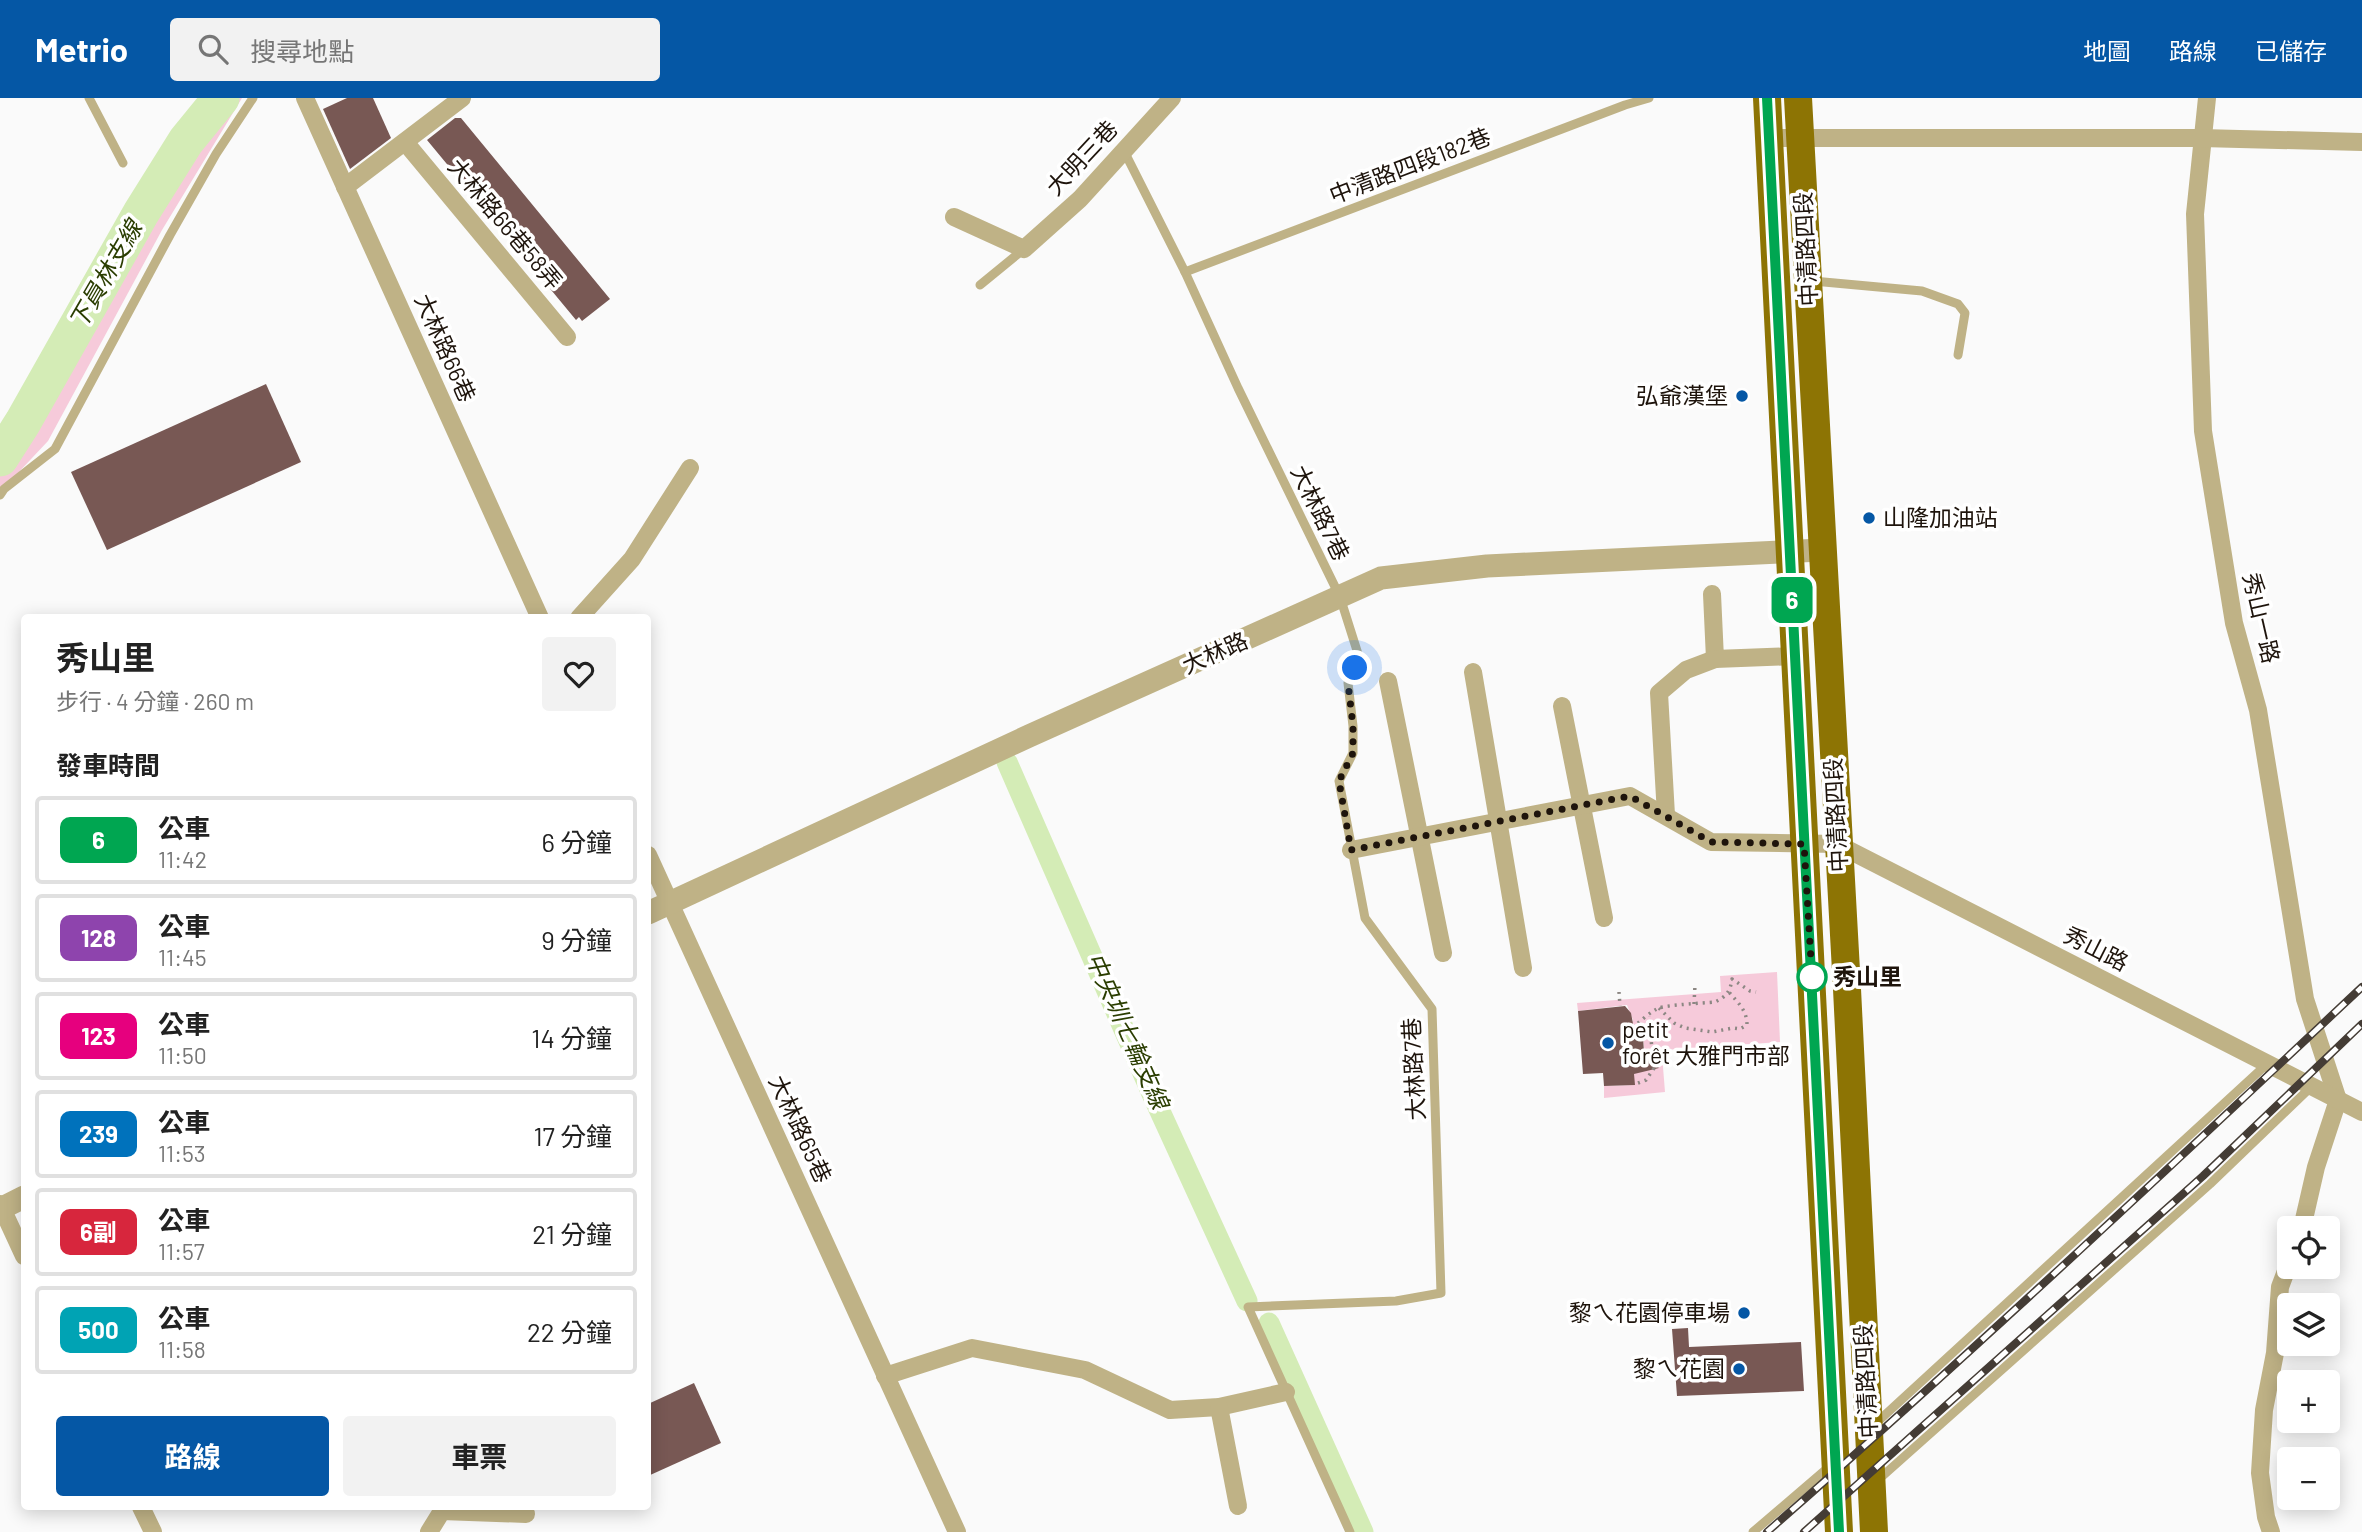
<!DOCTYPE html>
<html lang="zh-TW">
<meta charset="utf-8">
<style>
body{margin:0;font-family:Barlow,"Noto Sans TC",sans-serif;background:#f2f2f2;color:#222;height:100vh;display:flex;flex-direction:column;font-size:26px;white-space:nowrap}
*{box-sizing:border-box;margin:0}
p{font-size:23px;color:#767676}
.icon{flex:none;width:38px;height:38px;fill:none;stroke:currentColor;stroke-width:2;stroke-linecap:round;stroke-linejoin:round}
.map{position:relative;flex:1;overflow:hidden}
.details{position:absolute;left:21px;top:516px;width:630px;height:896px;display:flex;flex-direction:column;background:#fff;border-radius:7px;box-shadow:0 4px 18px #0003}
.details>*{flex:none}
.badge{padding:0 14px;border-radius:10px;font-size:24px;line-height:46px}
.controls{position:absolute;left:2277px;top:1118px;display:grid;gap:14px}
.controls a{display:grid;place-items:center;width:63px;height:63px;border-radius:7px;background:#fff;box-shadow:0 4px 18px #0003;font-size:35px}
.you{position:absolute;width:35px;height:35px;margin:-18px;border:5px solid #fff;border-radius:50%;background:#1a73e8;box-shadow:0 0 0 10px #1a73e833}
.map>.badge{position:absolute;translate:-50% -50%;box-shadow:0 0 0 4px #fff}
h2{padding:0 35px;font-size:26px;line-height:63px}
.round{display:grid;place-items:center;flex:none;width:74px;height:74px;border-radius:7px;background:#f2f2f2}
.overview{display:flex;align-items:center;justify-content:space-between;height:119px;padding:0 35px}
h1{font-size:33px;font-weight:700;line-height:52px}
.action{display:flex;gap:14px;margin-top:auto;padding:14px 35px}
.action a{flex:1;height:80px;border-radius:7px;background:#0557a5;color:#fff;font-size:28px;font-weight:700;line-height:80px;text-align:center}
.action a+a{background:#f2f2f2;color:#222}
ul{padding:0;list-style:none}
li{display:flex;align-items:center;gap:21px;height:88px;margin:0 14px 10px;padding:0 21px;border:4px solid #e0e0e0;border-radius:7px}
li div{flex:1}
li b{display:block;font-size:26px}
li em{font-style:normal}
li .badge{min-width:77px;font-weight:700;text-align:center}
header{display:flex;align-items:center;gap:42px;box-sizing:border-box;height:98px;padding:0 35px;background:#0557a5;color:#fff}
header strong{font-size:33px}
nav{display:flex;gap:38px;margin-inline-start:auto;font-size:24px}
.search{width:490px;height:63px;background:#f2f2f2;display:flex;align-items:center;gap:18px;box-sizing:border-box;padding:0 24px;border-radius:7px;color:#767676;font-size:26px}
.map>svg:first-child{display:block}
.green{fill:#f6cada}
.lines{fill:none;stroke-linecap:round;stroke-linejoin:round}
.canal{stroke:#d4ecb6;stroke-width:21}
.river{stroke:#d4ecb6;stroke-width:37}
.building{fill:#785854}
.path{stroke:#8c8783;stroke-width:3.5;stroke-dasharray:2 5;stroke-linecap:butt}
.service{stroke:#bfb286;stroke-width:9}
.minor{stroke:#bfb286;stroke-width:18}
.tertiary{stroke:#bfb286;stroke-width:23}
.primary{stroke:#8d7404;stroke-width:28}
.rail-casing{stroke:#443c35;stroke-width:8}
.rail{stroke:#fff;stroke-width:5;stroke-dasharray:16;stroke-linecap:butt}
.line-casing{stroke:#fff;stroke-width:16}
.line{stroke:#00a651;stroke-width:10}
.walk{stroke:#1e140c;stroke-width:7;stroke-dasharray:0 12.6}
.poi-dot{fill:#0557a5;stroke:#fff;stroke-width:2.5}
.stop-dot{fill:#fff;stroke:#00a651;stroke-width:3.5}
.labels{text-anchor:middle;stroke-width:7;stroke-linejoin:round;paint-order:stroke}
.street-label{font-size:23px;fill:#1e140c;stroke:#fff}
.poi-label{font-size:23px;fill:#1e140c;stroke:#fff;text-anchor:end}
.stop-label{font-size:23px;font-weight:bold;fill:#1e140c;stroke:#fff;text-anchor:start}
.water-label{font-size:24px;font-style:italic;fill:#2b3e02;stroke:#fff}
</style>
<header>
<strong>Metrio</strong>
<div class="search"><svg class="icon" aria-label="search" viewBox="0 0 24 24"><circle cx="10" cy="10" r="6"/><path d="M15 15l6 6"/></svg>搜尋地點</div>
<nav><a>地圖</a><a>路線</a><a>已儲存</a></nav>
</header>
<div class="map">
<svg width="2362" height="1434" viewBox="0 0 2362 1434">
<rect width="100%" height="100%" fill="#fafafa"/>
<g class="green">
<polygon points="231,0 242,0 162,132 48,343 0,394 0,375 158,103 183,64"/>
<polygon points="1777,874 1780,944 1665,952 1663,969 1665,994 1604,1000 1604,988 1634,987 1634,975 1651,971 1653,962 1645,958 1643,939 1630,928 1633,922 1627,907 1578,913 1577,905 1721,894 1720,878"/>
</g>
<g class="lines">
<g class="canal">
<polyline points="1007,664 1153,998 1247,1203"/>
<polyline points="1269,1225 1363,1434"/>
</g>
<polyline class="river" points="0,360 23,324 141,115 186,43 221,0"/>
</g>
<g class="building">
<polygon points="347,0 373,0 391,40 350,71 323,11"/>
<polygon points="455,20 461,20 610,201 582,223 579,219 576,222 427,42"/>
<polygon points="266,286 301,364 107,452 71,374"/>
<polygon points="1625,908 1631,915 1634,931 1643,939 1644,954 1659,970 1634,976 1635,987 1604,988 1603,975 1583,976 1578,913"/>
<polygon points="1688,1230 1689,1249 1801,1244 1804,1293 1677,1298 1672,1231"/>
<polygon points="694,1285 721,1345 648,1378 648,1306"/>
</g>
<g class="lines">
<g class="path">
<polyline points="1619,894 1620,908"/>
<polyline points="1694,906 1695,887"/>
<path d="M1659,910L1674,925L1685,930L1712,934L1733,930L1740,931L1747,927C1747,912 1738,905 1729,894"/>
<path d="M1633,930C1637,925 1653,912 1659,910C1666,907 1705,905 1715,904C1727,898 1730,894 1732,881L1750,893L1756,894"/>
<polyline points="1638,985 1646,982 1657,966 1652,956 1650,918"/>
</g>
<g class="service">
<polyline points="89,0 123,65"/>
<polyline points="1124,53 1185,174 1238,290 1340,499 1359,559 1348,585 1353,628 1353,655 1339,683 1365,820 1432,911 1441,1195 1396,1203 1248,1209 1350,1434"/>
<polyline points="1185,174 1625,7 1649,0"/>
<polyline points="1813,183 1922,193 1958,206 1965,215 1958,257"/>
<polyline points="980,187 1024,151"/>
<polyline points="0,397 4,391 55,351 170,137 216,56 253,0"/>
<polyline points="1874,1327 2267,966"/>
<polyline points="1878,1382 2210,1086 2312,988"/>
<polyline points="1753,1434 1829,1369"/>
</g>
<g class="minor">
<polyline points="305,0 540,520"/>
<polyline points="2207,0 2195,116 2203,333 2234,525 2258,612 2305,901 2338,1002 2316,1069 2302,1130"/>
<polyline points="1769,40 2201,40 2362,44"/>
<polyline points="405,44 567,239"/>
<polyline points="345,89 462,0"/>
<polyline points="954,119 1024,151 1080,101 1172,0"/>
<polyline points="1712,496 1715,561 1795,558"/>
<polyline points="579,520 632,461 690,370"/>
<polyline points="1473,574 1523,870"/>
<polyline points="1388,583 1443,855"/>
<polyline points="1562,608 1604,820"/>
<polyline points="1666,717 1659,595 1686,572 1715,561"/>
<polyline points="1351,752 1630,698 1711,744 1837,746 2362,1014"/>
<polyline points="648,757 957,1434"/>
<polyline points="0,1106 24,1158"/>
<polyline points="885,1278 972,1250 1085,1272 1170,1312 1219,1309 1286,1294"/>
<polyline points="1219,1309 1238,1408"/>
<polyline points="141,1409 153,1434"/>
<polyline points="429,1434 442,1413 526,1416"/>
<polyline points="2271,1434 2266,1419 2260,1375 2264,1312 2275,1255 2280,1189 2289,1165"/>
</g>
<g class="tertiary">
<polyline points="648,815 1029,638 1381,480 1487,468 1822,452"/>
<polyline points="0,1111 24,1099"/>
</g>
<g class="primary">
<polyline points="1767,0 1839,1434"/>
<polyline points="1798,0 1847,891 1874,1434"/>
</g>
<g class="rail-casing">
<g id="rail">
<path d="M1767,1434C1969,1257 2166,1073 2362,889"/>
<polyline points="1804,1434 2203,1078 2362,926"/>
</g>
</g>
<use href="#rail" class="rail"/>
</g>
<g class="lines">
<g class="line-casing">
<polyline id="line" points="1767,0 1839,1434"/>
</g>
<use href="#line" class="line"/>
<polyline class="walk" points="1355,570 1348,585 1353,628 1353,655 1339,683 1351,752 1630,698 1711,744 1804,746 1812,879"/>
</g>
<g class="poi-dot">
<circle cx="1742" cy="298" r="7"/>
<circle cx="1869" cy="420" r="7"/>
<circle cx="1608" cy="945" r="7"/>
<circle cx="1744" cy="1215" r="7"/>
<circle cx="1739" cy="1271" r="7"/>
</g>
<circle class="stop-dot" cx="1812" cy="879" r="14"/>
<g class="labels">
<g class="street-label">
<text transform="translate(1082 60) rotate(-47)" y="8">大明三巷</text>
<text transform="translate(1410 68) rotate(-21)" y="8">中清路四段182巷</text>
<text transform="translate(505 126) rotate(50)" y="8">大林路66巷58弄</text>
<text transform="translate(1806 151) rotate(-93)" y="8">中清路四段</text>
<text transform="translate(445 250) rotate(66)" y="8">大林路66巷</text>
<text transform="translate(1320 415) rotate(64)" y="8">大林路7巷</text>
<text transform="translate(2261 520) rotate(77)" y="8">秀山一路</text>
<text transform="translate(1215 555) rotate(-24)" y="8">大林路</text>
<text transform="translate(1836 717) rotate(-93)" y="8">中清路四段</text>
<text transform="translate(2096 851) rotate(27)" y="8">秀山路</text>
<text transform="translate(1414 971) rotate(-93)" y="8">大林路7巷</text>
<text transform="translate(800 1031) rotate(65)" y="8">大林路65巷</text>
<text transform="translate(1866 1283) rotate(-93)" y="8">中清路四段</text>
</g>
<g class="poi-label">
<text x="1728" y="306">弘爺漢堡</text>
<text x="1883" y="428" text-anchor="start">山隆加油站</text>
<text x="1622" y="940" text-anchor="start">petit<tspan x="1622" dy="26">forêt 大雅門市部</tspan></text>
<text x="1730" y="1223">黎ㄟ花園停車場</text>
<text x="1725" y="1279">黎ㄟ花園</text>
</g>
<g class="stop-label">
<text x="1833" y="887">秀山里</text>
</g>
<g class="water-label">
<text transform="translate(106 177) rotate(-60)" y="8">下員林支線</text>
<text transform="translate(1127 933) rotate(66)" y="8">中央圳七輪支線</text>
</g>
</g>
</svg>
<div class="controls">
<a><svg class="icon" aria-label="locate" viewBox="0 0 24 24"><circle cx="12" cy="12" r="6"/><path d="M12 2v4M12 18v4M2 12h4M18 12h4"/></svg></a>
<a><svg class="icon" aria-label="layers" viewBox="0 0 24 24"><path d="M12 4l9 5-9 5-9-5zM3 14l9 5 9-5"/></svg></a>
<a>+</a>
<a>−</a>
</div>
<div class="you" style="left:1355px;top:570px"></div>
<b class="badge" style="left:1792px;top:502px;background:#00a651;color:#fff">6</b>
<section class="details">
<div class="overview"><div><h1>秀山里</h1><p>步行 · 4 分鐘 · 260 m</p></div><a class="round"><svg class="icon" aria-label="heart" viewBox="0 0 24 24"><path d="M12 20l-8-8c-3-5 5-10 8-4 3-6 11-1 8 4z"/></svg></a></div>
<h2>發車時間</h2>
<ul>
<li><span class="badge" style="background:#00a651;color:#fff">6</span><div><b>公車</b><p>11:42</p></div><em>6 分鐘</em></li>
<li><span class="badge" style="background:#8e44ad;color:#fff">128</span><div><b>公車</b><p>11:45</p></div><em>9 分鐘</em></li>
<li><span class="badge" style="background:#e6007e;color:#fff">123</span><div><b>公車</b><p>11:50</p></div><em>14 分鐘</em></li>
<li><span class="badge" style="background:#0072bc;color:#fff">239</span><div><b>公車</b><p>11:53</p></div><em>17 分鐘</em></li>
<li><span class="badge" style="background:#d7263d;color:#fff">6副</span><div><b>公車</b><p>11:57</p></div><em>21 分鐘</em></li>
<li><span class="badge" style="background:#00a3b4;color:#fff">500</span><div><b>公車</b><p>11:58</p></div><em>22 分鐘</em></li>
</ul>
<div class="action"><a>路線</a><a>車票</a></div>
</section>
</div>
